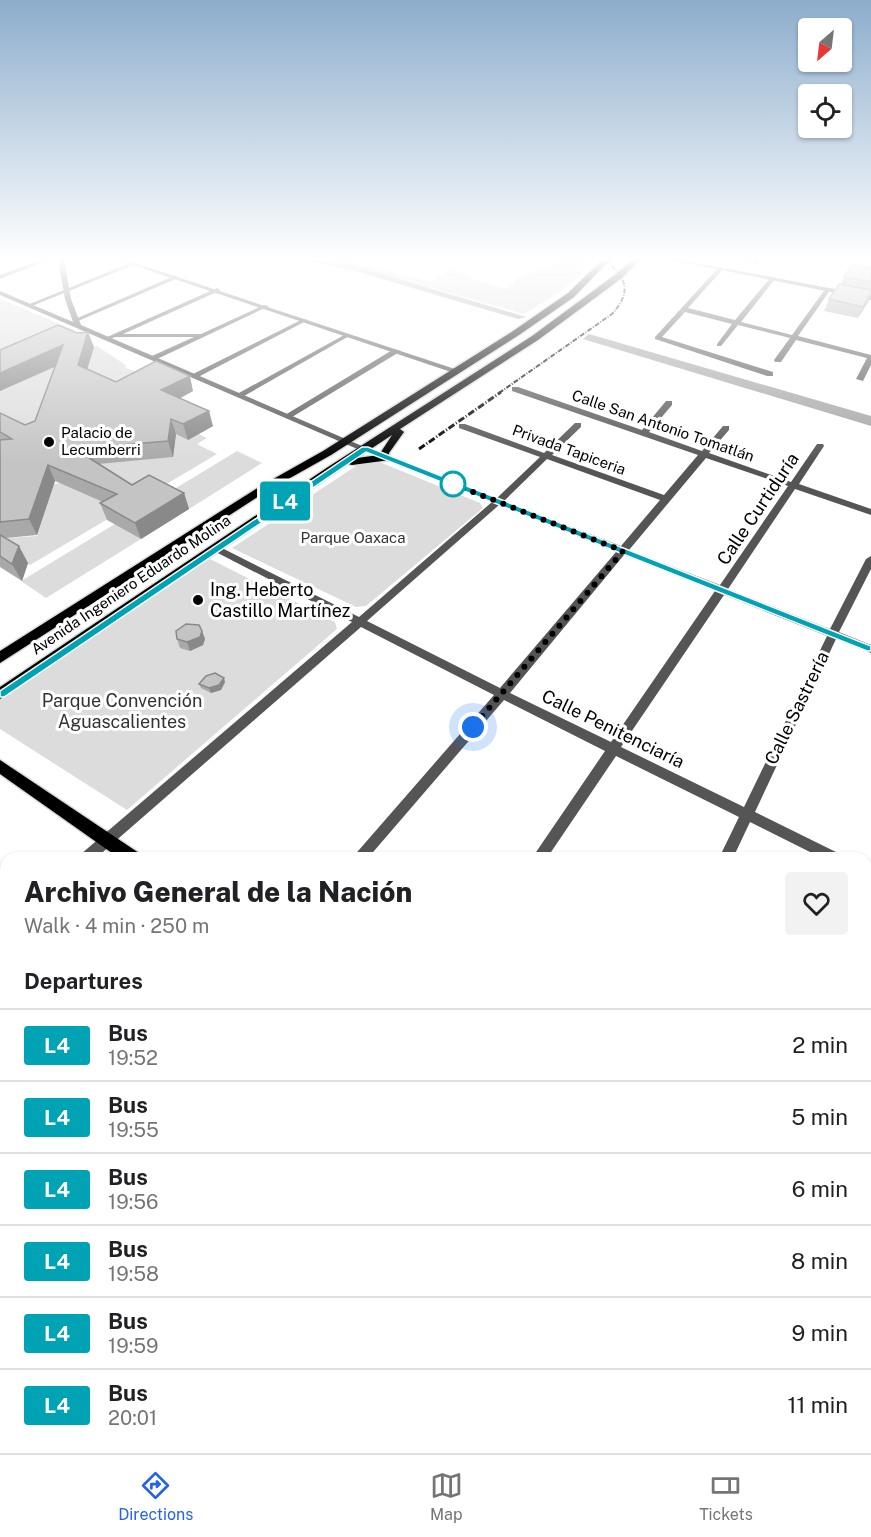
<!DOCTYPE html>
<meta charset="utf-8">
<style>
body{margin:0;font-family:"Public Sans",sans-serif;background:#f2f2f2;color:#202124;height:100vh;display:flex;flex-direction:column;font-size:22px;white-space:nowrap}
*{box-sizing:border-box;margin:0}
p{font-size:20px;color:#757577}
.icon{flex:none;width:33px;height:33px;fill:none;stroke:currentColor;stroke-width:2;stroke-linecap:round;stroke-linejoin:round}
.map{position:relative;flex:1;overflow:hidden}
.sheet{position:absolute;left:0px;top:852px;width:872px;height:602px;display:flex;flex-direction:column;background:#fff;border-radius:18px 18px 0 0;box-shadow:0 2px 4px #0004}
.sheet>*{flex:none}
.badge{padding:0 12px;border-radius:4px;font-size:21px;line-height:39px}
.needle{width:39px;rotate:208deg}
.tools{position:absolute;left:798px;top:18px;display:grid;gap:12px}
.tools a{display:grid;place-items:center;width:54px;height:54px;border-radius:6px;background:#fff;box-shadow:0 2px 4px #0004;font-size:30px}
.you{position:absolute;width:30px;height:30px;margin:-15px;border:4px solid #fff;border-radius:50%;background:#1a73e8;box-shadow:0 0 0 9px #1a73e833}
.map>.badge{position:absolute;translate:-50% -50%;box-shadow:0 0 0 3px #fff}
h2{padding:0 24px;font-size:22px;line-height:54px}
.round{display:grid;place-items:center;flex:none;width:63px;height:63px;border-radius:6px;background:#f2f2f2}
.overview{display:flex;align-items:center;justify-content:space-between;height:102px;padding:0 24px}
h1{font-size:28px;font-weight:800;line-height:45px}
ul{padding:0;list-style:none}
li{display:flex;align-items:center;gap:18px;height:72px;padding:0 24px;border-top:2px solid #e0e0e0}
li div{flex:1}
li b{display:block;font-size:22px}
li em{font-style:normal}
li .badge{min-width:66px;font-weight:700;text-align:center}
.tabs{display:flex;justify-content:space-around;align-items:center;height:84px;border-top:2px solid #e0e0e0;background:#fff;font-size:16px;color:#757577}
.tabs a{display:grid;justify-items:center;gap:3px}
.tabs .current{color:#2563eb}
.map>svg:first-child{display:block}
.green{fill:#dcdcdc}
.water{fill:#a3a3a3}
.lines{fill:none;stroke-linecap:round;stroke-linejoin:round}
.canal{fill:#a3a3a3;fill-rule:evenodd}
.primary-casing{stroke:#dbdbdb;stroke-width:3}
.minor{fill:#555;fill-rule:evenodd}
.tertiary{fill:#555;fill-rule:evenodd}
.primary{fill:#000;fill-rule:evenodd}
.rail-far1{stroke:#000;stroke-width:2;stroke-dasharray:5 1.5 1 1.5;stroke-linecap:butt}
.rail{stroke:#000;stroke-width:3;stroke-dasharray:7 2 1 2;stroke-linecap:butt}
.wall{fill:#a9a9a9}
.shaded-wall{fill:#898989}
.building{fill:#c4c4c4;stroke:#898989;stroke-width:1.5}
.line{fill:#00a3b4;stroke:#fff;stroke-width:1.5}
.walk{stroke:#000;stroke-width:6;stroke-dasharray:0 10.8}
.poi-dot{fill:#000;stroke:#fff;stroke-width:2}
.stop-dot{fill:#fff;stroke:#00a3b4;stroke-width:3}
.labels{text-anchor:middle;stroke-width:6;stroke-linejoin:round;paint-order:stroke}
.far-street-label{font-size:15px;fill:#000;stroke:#fff}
.far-poi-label{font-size:15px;fill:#000;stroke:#fff;text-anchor:start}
.far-park-label{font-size:15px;fill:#333;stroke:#fff}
.street-label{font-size:18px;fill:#000;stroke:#fff}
.poi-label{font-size:18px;fill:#000;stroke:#fff;text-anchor:start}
.park-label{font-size:18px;fill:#333;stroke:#fff}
</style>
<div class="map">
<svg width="871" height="1453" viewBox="0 0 871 1453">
<rect width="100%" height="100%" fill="#fff"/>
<g class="green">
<path d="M316,259H343L430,282L454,268L472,279L504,289C512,286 516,278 523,275C539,267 541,274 558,259H590C576,285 549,299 524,314L361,268Z"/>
<polygon points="0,299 74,330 0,361"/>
<polygon points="97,346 127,366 124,367 136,372 67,436 94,347"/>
<polygon points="68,349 41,438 0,425 0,391 56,366"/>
<polygon points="177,424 207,438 197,444 217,454 138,501 90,464 172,457"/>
<polygon points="237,451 262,463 189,509 163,496"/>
<polygon points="377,461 480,503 483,508 366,606 356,607 232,548 356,466 362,463"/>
<polygon points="60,483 123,510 30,565 5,549 8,538 37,536 54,484"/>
<polygon points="115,524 141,539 46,598 21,581"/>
<polygon points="210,559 335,622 337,629 127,810 0,729 0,700"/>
</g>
<polygon class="water" points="589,334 871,416 871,426 583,339"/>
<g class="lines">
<polygon class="canal" points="295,259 312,259 356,266 526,317 518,319 352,270"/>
<g class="primary-casing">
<g id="primary">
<polygon points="603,259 611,259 574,297 519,335 331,455 267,491 0,663 0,651 259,487 323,451 513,331 568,293"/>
<path d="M633,259H641L622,278L538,340L400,429L404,432L389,453L390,460L352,465L348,464L0,699V687L328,467L532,336L616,274ZM392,435L379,455L357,458Z"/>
<polygon points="0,760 139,853 142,858 119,858 0,774"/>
<polygon points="866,1347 871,1349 871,1377 866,1374"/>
</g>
</g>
<g class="minor">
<polygon points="133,262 138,263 32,306 27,305"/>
<polygon points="719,267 724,268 688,308 735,320 771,277 775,277 775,279 741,322 792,335 826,288 830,288 831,289 798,336 871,355 871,365 863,381 856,379 867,358 796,340 781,362 775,362 774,360 790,338 738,325 721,346 717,346 717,344 732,324 685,312 662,337 773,372 773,376 767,376 655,339 655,337"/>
<polygon points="176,275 178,278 78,321 73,320"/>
<polygon points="217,288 220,290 219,291 123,334 201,334 264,305 269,306 155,360 152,360 152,356 194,337 115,337 108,340 105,338"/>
<polygon points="303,319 308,320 198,377 191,375"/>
<polygon points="346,334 351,335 244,396 237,394"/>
<polygon points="394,349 401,351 292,417 285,415"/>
<path d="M512,387H518L642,430L666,401H672V405L649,432L702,451L723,426H729V430L709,453L791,482L817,444H823L824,446L799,484L871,509V515L795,489L728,589L830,629L866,559L871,556V569L839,632L871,645V653L836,639L755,812L840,854L842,858H822L750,822L733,858H719L739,817L616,756L547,858H532L605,751L504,700L368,858H352L494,695L361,627L96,858H79L81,854L352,622L212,550V546H218L359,617L492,502L362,451V447H368L497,498L540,457L459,428V424H465L544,453L575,423H581V427L552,455L664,495L698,455L512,391ZM706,458L788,486L720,585L629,550ZM547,459L660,500L621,546L504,501ZM499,505L616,552L500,688L367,621ZM624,555L715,591L611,742L510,693ZM724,595L827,636L744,807L621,747Z"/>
<polygon points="866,867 871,869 871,882 866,880"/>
<polygon points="6,922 6,939 0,942 0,925"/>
<polygon points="0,1093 6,1095 6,1115 0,1113"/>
<polygon points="6,1303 6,1329 0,1332 0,1306"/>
<polygon points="320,1448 344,1448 347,1453 322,1453"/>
<polygon points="453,1448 475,1448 473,1453 451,1453"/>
</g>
<g class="tertiary">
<polygon points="44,259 51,259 0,279 0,275"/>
<polygon points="58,259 64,259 71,299 81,325 369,449 362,451 0,295 0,291 73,322 65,299"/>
<polygon points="115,259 123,259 461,371 454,373"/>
<polygon points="666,259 676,259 871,296 871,300"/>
</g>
<use href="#primary" class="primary"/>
<path class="rail-far1" d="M499,393L612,314C633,291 626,277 604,259"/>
<polyline class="rail" points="419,449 501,392"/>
</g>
<g class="wall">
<polygon points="733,259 762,259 756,265 734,260"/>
<polygon points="871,268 871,295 868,302 858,318 824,311 829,299 841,284 844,277"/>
<polygon points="94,347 87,369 116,382 193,391 180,398 213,426 188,440 176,434 173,457 98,464 132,485 184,493 189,509 141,539 107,520 100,503 103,502 55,481 37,535 6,538 28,563 22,581 0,567 0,413 25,425 35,421 55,367 0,391 0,350"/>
<polygon points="202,631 205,639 203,645 190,651 180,648 177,639"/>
<polygon points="225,682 221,690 211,693 201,688 199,684"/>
</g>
<g class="shaded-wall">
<polygon points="757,259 762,259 756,265"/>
<polygon points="871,293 868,302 858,318 863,307"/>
<polygon points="88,332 94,347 84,380 78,365"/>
<polygon points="63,345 69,360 0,391 0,373"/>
<polygon points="190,376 193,391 166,406 161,390"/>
<polygon points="209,411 213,426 188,440 183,424"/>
<polygon points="171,419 176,434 173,457 168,441"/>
<polygon points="48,465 55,481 37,535 29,519"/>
<polygon points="184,493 189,509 141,539 135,523"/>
<polygon points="19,546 28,563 22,581 12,564"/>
<polygon points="202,631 205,639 203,645 190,651 187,642"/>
<polygon points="224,678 225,682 221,690 211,693 209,688"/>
</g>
<g class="building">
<polygon points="853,264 871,268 871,282 844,277"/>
<polygon points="839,284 871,290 871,293 863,307 829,299"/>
<polygon points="58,325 77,333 88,332 78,365 116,382 156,361 190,376 161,390 209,411 183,424 171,419 168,441 75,449 132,485 149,475 184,493 135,523 100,503 117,494 48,465 29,519 0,522 0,440 12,439 0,432 0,413 25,425 35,421 63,345 0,373 0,350"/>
<polygon points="0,535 19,546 12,564 0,556"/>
<polygon points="186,624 199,625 202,631 200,637 187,642 177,639 176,631"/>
<polygon points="215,673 224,678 219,685 209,688 199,684 206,676"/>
</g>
<linearGradient id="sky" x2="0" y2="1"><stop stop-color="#8cadcc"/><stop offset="0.56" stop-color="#fff"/><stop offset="1" stop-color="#fff" stop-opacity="0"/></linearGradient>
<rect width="871" height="462" fill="url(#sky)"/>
<polygon class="line" points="362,447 368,447 871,646 871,651 867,651 366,452 4,697 0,697 0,691"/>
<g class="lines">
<polyline class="walk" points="453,484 623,551 473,727"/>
</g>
<g class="poi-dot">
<circle cx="49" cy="442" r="6"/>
<circle cx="198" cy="600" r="6"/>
</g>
<circle class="stop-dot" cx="453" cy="484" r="12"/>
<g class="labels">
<g class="far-street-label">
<text transform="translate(663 426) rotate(19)" y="5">Calle San Antonio Tomatlán</text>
<text transform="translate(569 450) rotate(20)" y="5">Privada Tapiceria</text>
<text transform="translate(131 585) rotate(-34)" y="5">Avenida Ingeniero Eduardo Molina</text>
</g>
<g class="far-poi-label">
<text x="61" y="438">Palacio de<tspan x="61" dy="17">Lecumberri</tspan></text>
</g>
<g class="far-park-label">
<text x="353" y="543">Parque Oaxaca</text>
</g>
<g class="street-label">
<text transform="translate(758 509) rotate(-56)" y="6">Calle Curtiduría</text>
<text transform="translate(797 708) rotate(-64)" y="6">Calle Sastrería</text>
<text transform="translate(613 729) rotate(26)" y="6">Calle Penitenciaría</text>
</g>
<g class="poi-label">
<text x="210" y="596">Ing. Heberto<tspan x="210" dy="21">Castillo Martínez</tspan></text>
</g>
<g class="park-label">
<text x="122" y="707">Parque Convención<tspan x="122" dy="21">Aguascalientes</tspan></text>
</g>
</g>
</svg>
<div class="tools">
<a><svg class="needle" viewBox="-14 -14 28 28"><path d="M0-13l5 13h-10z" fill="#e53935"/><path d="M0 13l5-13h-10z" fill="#757577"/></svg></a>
<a><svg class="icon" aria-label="locate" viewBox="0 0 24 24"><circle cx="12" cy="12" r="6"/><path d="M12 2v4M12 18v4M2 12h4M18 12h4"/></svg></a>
</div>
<div class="you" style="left:473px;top:727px"></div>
<b class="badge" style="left:285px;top:501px;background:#00a3b4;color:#fff">L4</b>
<section class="sheet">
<div class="overview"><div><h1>Archivo General de la Nación</h1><p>Walk · 4 min · 250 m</p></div><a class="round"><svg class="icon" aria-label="heart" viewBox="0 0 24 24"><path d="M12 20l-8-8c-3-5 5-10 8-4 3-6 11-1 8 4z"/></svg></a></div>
<h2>Departures</h2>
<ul>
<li><span class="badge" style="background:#00a3b4;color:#fff">L4</span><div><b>Bus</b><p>19:52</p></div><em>2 min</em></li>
<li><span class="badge" style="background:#00a3b4;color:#fff">L4</span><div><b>Bus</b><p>19:55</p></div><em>5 min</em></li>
<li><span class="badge" style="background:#00a3b4;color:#fff">L4</span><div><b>Bus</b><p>19:56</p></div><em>6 min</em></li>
<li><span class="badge" style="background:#00a3b4;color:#fff">L4</span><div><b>Bus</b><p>19:58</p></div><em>8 min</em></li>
<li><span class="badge" style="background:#00a3b4;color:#fff">L4</span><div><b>Bus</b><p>19:59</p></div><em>9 min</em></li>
<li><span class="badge" style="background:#00a3b4;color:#fff">L4</span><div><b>Bus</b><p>20:01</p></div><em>11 min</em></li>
</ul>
</section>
</div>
<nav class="tabs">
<a class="current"><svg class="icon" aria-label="directions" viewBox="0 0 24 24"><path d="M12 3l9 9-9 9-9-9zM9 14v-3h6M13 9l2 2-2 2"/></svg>Directions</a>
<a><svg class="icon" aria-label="map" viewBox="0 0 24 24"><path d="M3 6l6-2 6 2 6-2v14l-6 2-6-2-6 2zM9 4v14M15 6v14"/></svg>Map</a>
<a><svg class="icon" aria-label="tickets" viewBox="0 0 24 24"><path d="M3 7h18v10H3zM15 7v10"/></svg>Tickets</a>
</nav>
